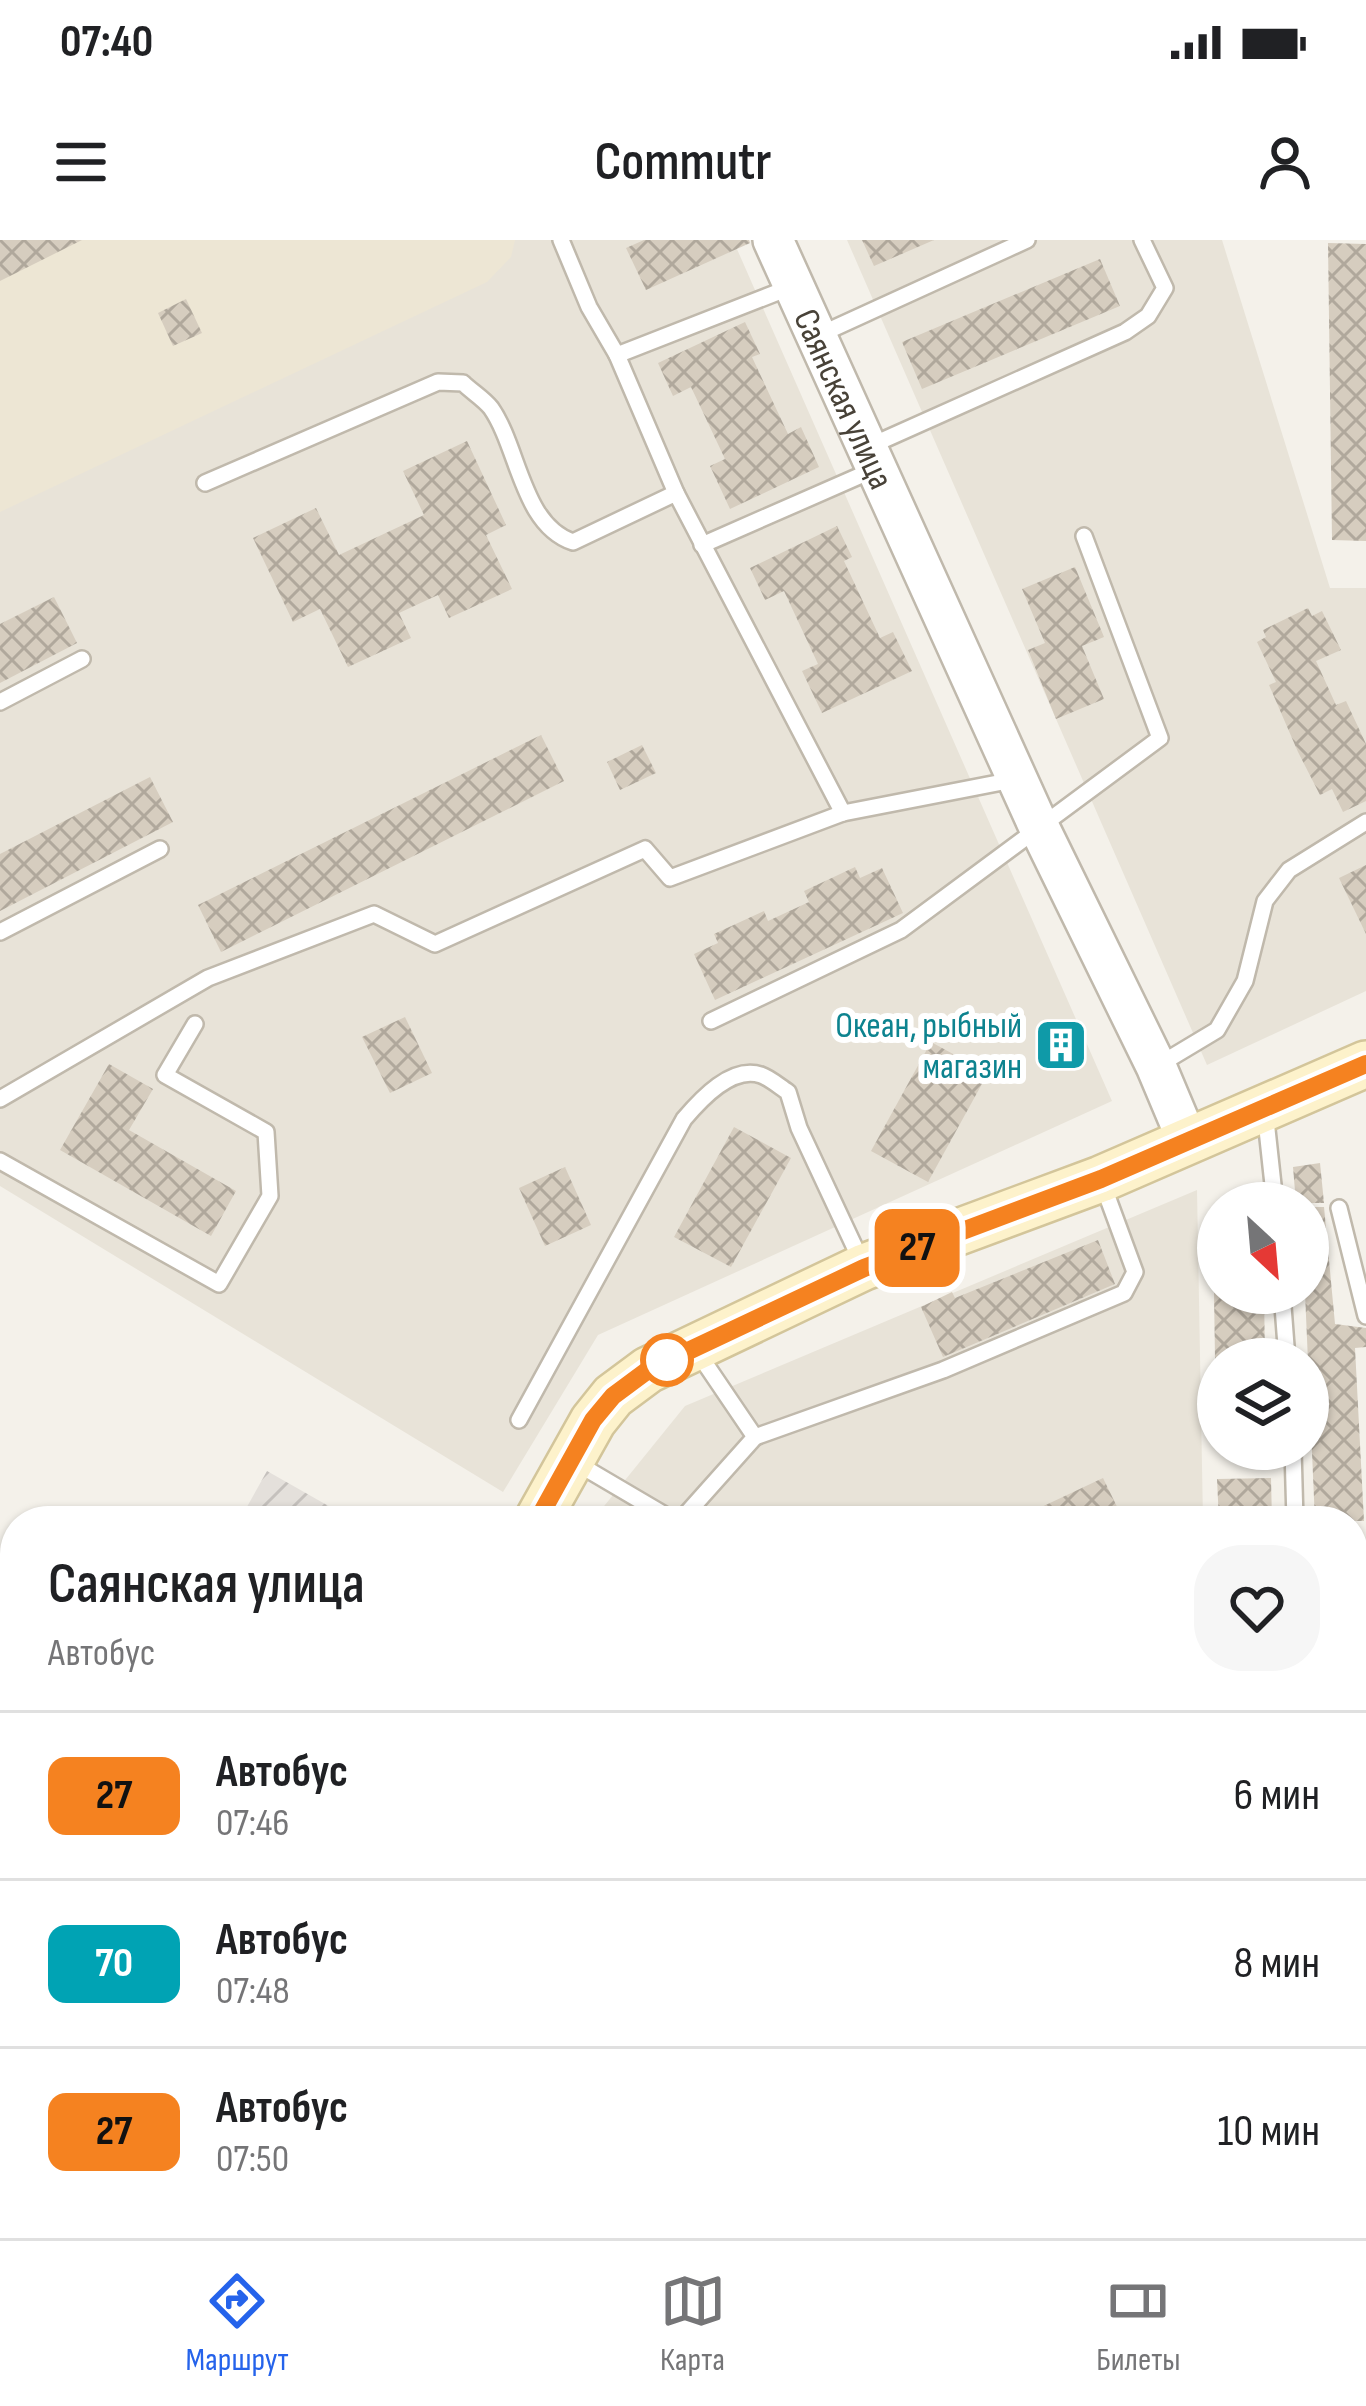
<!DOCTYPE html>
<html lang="ru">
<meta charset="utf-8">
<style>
body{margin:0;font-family:"Sofia Sans Condensed",sans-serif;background:#f6f6f6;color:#202124;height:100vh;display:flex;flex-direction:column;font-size:45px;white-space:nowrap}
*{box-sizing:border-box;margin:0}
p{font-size:39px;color:#757577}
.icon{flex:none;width:66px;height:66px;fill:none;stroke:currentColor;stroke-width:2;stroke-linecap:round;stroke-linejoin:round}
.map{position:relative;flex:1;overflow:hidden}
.side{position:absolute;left:0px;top:1266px;width:1368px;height:732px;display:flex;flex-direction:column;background:#fff;border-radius:48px 48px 0 0;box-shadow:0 3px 9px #0004}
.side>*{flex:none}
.badge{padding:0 24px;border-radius:18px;font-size:42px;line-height:78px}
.needle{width:78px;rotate:154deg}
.fabs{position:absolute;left:1197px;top:942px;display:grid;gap:24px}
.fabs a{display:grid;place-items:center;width:132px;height:132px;border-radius:50%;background:#fff;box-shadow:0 3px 9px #0004;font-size:60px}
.map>.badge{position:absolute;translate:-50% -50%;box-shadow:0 0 0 6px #fff}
.round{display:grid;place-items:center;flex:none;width:126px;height:126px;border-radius:48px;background:#f6f6f6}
.summary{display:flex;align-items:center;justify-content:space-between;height:204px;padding:0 48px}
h1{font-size:57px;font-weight:600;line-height:90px}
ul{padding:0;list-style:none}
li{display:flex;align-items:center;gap:36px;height:168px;padding:0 48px;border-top:3px solid #e0e0e0}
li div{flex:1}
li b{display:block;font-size:45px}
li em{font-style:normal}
li .badge{min-width:132px;font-weight:700;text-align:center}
.status{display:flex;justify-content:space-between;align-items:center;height:84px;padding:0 60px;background:#fff;direction:ltr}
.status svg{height:33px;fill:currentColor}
header{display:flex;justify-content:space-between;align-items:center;height:156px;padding:0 48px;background:#fff;font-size:54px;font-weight:600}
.dock{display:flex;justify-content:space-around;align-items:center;height:168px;border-top:3px solid #e0e0e0;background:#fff;font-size:33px;color:#757577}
.dock a{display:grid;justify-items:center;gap:6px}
.dock .selected{color:#2563eb}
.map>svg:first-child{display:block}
.residential{fill:#e8e3d8}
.industrial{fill:url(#industrial-furrows)}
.education{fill:#ede6d4}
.building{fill:url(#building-cross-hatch)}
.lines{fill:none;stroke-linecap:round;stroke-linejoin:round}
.service-casing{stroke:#c0b9ac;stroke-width:20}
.minor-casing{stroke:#c0b9ac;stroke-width:34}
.tertiary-casing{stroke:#c0b9ac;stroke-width:44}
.secondary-casing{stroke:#d3c59a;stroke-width:50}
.service{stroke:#fff;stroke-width:15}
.minor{stroke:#fff;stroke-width:30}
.tertiary{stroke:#fff;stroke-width:39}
.secondary{stroke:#fdf2cb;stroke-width:45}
.line-casing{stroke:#fff;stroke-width:27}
.line{stroke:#f58220;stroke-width:18}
.stop-dot{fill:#fff;stroke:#f58220;stroke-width:6}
.labels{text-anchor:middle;stroke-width:12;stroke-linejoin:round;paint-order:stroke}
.street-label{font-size:36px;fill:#484238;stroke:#fff}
.culture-label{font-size:36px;fill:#0d838f;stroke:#fff;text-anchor:end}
</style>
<div class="status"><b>07:40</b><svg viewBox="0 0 49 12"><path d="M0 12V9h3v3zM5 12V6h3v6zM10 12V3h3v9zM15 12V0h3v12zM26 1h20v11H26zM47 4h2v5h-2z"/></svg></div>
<header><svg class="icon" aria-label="menu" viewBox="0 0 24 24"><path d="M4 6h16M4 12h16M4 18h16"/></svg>Commutr<svg class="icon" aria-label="person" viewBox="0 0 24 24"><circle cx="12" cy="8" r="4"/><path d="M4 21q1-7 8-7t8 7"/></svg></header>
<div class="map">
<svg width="1366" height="1998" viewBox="0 0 1366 1998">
<defs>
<pattern id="industrial-furrows" width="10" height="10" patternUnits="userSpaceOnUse" patternTransform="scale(3)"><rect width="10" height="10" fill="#e4e0db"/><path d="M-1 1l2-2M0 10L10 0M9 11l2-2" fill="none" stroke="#c5c1bd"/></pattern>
<pattern id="building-cross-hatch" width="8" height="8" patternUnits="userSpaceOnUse" patternTransform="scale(3)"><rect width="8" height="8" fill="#d6cdbf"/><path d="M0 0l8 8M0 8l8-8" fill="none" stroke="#b0a89c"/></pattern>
</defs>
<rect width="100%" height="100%" fill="#f4f1ea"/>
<g class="residential">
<polygon points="0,0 733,0 1112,861 598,1095 503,1252 0,946"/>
<polygon points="847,0 1222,0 1330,348 1366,348 1366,751 1207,825"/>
<polygon points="1197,950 1203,1281 592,1281 685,1166"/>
<polygon points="0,1661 15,1677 15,1983 100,1983 91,1998 0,1998"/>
<polygon points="1366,1831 1366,1998 1309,1998 1314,1983 1353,1983 1353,1870"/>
<polygon points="178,1983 449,1983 476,1998 169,1998"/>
<polygon points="626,1983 1025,1983 1016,1998 653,1998"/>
</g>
<polygon class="industrial" points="267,1231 355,1281 239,1281"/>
<polygon class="education" points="0,0 515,0 511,17 487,42 0,272"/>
<g class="building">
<polygon points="0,0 82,0 0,41"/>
<polygon points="644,0 749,0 750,3 646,50 626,8"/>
<polygon points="862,0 934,0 874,26"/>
<polygon points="1328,3 1366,4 1366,301 1332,300"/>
<polygon points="1100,19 1120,66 922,149 902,102"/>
<polygon points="186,59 202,93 173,106 158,73"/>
<polygon points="745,82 760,114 752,117 788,194 801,187 819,227 730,269 710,226 725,219 691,147 673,156 658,123"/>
<polygon points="467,201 506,285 486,295 512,349 449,378 438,355 399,373 411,398 348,427 320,369 293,382 253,298 316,268 339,315 424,275 403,231"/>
<polygon points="837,286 852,317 844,321 880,398 893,392 912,431 822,473 802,431 818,424 784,351 765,360 750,328"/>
<polygon points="1075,327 1104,397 1082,406 1104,459 1056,479 1028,410 1045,403 1022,349"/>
<polygon points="54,357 77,403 0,443 0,384"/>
<polygon points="1308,368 1312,376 1322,371 1341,410 1316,421 1336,465 1346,461 1366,504 1366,561 1343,572 1332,549 1320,555 1298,512 1269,445 1276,442 1257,402 1266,397 1263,390"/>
<polygon points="541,495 564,541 221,712 198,665"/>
<polygon points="642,505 656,533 620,550 607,522"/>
<polygon points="150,537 173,582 0,671 0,614"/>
<polygon points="1366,625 1366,694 1339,638"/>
<polygon points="855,627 860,638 882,628 903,673 715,760 694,714 718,703 714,694 764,671 768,681 809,662 804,651"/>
<polygon points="405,777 432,833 390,853 362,797"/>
<polygon points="1068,782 1085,814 1056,829 1038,795"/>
<polygon points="931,802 988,833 928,942 871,911"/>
<polygon points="109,824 153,849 129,890 236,951 211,996 60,910"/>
<polygon points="734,887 791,918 731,1027 674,997"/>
<polygon points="1320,923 1324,963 1296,963 1293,927"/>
<polygon points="565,927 591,985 545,1006 519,948"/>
<polygon points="1308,967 1324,967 1335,1084 1366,1088 1366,1107 1355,1108 1364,1281 1315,1281 1305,1053 1308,1053"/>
<polygon points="1098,1000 1115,1044 943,1117 921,1067 952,1052 955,1058"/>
<polygon points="1214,1053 1264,1053 1265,1119 1215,1119"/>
<polygon points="1103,1238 1124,1281 1012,1281"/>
<polygon points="1271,1238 1272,1281 1219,1281 1217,1239"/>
</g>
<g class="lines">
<g class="service-casing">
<g id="service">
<polyline points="561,0 589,67 617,115"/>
<polyline points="819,95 1027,0"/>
<polyline points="870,206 1125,92 1148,76 1165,48 1142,0"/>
<path d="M205,243L438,142L463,143C471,151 484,159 491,168C519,208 522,285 573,302L676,253L843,573"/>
<polyline points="676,253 617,115 791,47"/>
<polyline points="702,305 873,230"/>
<polyline points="0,462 82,419"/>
<polyline points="0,692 160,609"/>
<polyline points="711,781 901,690 1160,498 1084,296"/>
<polyline points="1157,826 1217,790 1245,741 1265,661 1289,630 1366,582"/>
<polyline points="0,859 208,738 374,674 435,704 645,609 670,638 843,573 1013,540"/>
<polyline points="1265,871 1275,963"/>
<polyline points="0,921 219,1044 270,956 266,892 165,835 195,784"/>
<polyline points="1339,968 1366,1076"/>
<polyline points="1282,1053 1287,1119"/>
<path d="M519,1180L684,879C701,859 732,825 761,835C770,838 780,847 788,852L799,888L863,1025"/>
<polyline points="755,1197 943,1130 1124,1053 1135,1032 1103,945"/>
<polyline points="1293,1209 1295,1281"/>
<polyline points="573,1221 675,1281"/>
<polyline points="680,1281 755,1197 696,1110"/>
<polyline points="0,1375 9,1388"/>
<polyline points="1353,1578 1366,1576"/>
<polyline points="1355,1721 1366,1752"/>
<polyline points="849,1983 873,1996"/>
<polyline points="575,1998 584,1983"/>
<polyline points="753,1998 761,1983"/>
<polyline points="1217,1998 1223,1983"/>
</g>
</g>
<g class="minor-casing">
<g id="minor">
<polyline points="0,1599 15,1613"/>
<polyline points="533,1983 560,1998"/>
</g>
</g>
<g class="tertiary-casing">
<g id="tertiary">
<path id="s1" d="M773,0L1038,585L1156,826L1188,902"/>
<polyline points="1353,1717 1366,1711"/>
<polyline points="1068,1998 1076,1983"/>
</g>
</g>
<g class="secondary-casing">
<g id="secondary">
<polyline points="537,1281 593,1181 613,1156 648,1130 864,1027 1101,939 1366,824"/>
<polyline points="135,1998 143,1983"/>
</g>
</g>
<use href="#service" class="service"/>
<use href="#minor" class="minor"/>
<use href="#tertiary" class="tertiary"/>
<use href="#secondary" class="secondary"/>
</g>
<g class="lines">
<g class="line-casing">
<polyline id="line" points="537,1281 593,1180 613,1156 648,1130 864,1028 1101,939 1366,824"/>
</g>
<use href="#line" class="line"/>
</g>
<defs>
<g id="building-square" transform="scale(2.7)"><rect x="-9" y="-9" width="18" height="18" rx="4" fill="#0f9aa8" stroke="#fff"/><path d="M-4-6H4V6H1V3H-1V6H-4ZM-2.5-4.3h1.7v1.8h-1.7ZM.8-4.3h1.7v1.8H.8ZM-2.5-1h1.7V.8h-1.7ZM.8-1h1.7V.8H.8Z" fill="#fff"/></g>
</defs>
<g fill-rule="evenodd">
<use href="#building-square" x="1061" y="805"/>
</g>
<circle class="stop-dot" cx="667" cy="1120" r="24"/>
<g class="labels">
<g class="street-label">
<text dy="13" stroke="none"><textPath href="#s1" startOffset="174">Саянская улица</textPath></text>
</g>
<g class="culture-label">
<text x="1022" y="797">Океан, рыбный<tspan x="1022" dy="41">магазин</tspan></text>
</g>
</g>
</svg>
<div class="fabs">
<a><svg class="needle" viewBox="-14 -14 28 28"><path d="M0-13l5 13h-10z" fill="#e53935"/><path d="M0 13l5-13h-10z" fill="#757577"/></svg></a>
<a><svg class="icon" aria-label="layers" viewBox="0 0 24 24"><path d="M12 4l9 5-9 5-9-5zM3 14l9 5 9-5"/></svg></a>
</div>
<b class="badge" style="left:917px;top:1008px;background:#f58220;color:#111">27</b>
<section class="side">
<div class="summary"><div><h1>Саянская улица</h1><p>Автобус</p></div><a class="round"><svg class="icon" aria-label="heart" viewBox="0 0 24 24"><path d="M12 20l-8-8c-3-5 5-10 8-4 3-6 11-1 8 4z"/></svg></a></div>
<ul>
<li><span class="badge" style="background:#f58220;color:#111">27</span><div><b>Автобус</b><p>07:46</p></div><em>6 мин</em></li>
<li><span class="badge" style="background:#00a3b4;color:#fff">70</span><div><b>Автобус</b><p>07:48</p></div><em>8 мин</em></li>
<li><span class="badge" style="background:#f58220;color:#111">27</span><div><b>Автобус</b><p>07:50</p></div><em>10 мин</em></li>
</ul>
</section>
</div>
<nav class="dock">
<a class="selected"><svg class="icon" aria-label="directions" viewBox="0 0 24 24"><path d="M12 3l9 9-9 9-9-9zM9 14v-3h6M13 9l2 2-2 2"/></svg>Маршрут</a>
<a><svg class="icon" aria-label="map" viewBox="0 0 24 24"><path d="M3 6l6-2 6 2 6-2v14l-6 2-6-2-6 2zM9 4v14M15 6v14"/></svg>Карта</a>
<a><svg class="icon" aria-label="tickets" viewBox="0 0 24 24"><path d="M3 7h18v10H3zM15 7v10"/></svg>Билеты</a>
</nav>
